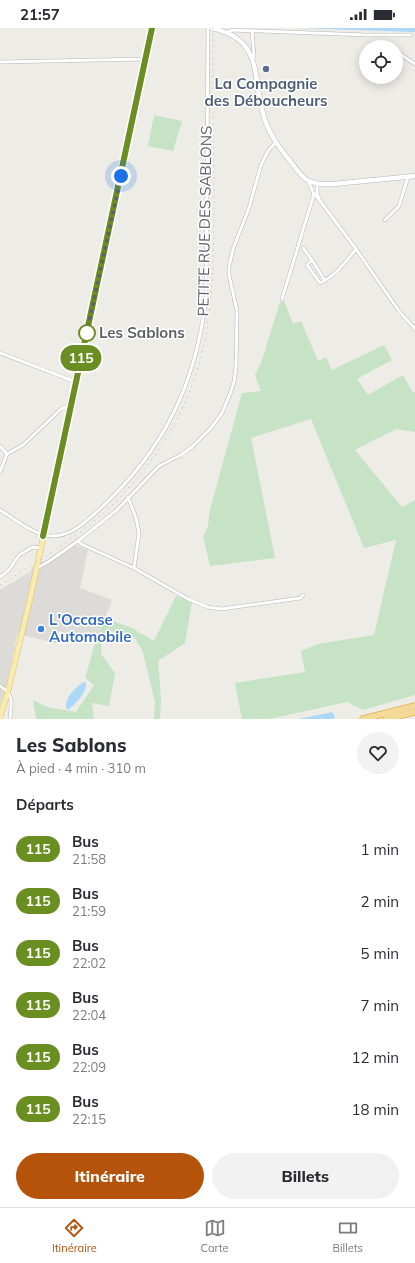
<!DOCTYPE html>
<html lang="fr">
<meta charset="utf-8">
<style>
body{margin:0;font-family:Mulish,sans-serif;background:#f2f2f3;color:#2b2b33;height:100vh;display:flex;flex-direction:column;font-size:15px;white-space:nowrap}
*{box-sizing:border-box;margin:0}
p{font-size:13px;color:#7c7c81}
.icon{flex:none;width:22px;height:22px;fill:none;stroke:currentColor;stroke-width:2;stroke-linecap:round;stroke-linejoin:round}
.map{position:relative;height:691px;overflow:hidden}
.side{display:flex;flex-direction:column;background:#fff;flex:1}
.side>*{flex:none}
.badge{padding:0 8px;border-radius:13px;font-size:14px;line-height:26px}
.fabs{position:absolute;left:359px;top:12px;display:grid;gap:8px}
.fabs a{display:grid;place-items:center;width:44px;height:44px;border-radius:50%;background:#fff;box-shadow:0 2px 10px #0003;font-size:20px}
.you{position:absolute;width:20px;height:20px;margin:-10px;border:3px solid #fff;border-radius:50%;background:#1a73e8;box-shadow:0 0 0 6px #1a73e833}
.map>.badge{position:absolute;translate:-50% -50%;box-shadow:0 0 0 2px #fff}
h2{padding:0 16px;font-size:15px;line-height:36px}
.round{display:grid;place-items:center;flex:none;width:42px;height:42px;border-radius:21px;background:#f2f2f3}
.summary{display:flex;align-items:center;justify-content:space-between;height:68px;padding:0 16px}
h1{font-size:19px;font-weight:800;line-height:30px}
.button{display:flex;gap:8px;margin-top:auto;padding:8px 16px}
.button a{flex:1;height:46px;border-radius:24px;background:#b45309;color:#fff;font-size:16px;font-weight:800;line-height:46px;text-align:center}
.button a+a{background:#f2f2f3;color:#2b2b33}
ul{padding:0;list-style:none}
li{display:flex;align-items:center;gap:12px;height:52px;padding:0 16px}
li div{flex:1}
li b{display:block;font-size:15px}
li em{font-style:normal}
li .badge{min-width:44px;font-weight:700;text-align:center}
.status{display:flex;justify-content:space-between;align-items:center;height:28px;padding:0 20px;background:#fff;direction:ltr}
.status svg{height:11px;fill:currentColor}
.tabs{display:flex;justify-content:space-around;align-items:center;height:56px;border-top:1px solid #e1e1e2;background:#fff;font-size:11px;color:#7c7c81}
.tabs a{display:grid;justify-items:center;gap:2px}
.tabs .selected{color:#b45309}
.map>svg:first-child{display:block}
.industrial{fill:#dddbd8}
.green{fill:#c6e3c5}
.water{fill:#aed8f7}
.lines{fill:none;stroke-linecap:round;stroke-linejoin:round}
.street-casing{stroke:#b3b6b9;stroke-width:4}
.secondary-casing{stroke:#b2b5b9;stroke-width:5.5}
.primary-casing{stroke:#e4c06a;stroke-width:6}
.highway-casing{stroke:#de9c16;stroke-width:7}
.street{stroke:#fff;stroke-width:3}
.secondary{stroke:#fff;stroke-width:4.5}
.primary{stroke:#f7ebb2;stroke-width:5}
.highway{stroke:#f3da99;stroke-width:6}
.rail{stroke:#b4b5b5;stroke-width:1;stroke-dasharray:1 5;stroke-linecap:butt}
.line-casing{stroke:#fff;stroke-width:9}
.line{stroke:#6b8e23;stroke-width:6}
.walk{stroke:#5e6165;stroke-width:4;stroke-dasharray:0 7.2}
.service-dot{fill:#5c6f8a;stroke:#fff;stroke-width:1.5}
.stop-dot{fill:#fff;stroke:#6b8e23;stroke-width:2}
.shop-dot{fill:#3f7fe0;stroke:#fff;stroke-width:1.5}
.labels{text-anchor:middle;stroke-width:3;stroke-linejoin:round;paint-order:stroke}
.service-label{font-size:15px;font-weight:bold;fill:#4e5e75;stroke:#fff}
.street-label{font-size:15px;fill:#5e6165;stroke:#fff}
.stop-label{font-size:15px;font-weight:bold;fill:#5e6165;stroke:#fff;text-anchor:start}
.shop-label{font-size:15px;font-weight:bold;fill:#366cbe;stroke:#fff;text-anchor:start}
</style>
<div class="status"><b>21:57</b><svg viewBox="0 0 49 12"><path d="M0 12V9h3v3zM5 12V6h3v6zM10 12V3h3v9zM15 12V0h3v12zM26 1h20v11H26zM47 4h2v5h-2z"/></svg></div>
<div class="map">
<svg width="415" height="691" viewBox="0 0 415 691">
<rect width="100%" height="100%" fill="#eeece6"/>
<polygon class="industrial" points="70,516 78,518 88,522 80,560 112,572 96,612 58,603 56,615 17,606 6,660 0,676 0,562 30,544 33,538 49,531"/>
<g class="green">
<polygon points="154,87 182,93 173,123 148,118"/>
<path d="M284,273L293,296L301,293L318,333L326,329L332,342L384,317L392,332L357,351L368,367L403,347L413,365L415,364V404L396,401L355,422L402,479L415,472V667L363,682L347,674L269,691H242L235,655L305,644L301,623L318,616L374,607L396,512L364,520L311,391L251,410L275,530L210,538L203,508C210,500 208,488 211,478L242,365L261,363L255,347L261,335L280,274Z"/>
<polygon points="176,568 192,574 185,615 158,633 161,671 160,691 154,691 155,674 143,624 135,610 108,602 102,611 101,626 115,645 109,678 92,675 94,691 36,691 33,672 47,679 76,684 94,657 85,650 96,612 105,590 132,600 154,613"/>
</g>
<g class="water">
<polygon points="297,0 415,0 415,4"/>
<path d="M84,654L86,655C87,665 75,676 68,682L66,680C65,669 76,659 84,654Z"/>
<polygon points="332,684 335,689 334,691 299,691"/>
</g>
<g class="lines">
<g class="street-casing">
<g id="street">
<polyline points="252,2 254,27 253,30"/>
<polyline points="228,4 232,2 366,7 411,7"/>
<polyline points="400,26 415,36"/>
<polyline points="0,34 146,31"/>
<polyline points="308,153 314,166 320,173 317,165 317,155"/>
<polyline points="320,173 356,221 399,283 415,301"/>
<polyline points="385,192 399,178 408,149"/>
<polyline points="303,220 312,232"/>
<path d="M325,253L312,232L307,237L320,255C336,247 345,235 356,221"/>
<polyline points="282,271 314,166"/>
<polyline points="0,325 76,354"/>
<polyline points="0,418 7,426"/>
<polyline points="0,444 7,426 23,417 61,381 71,377"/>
<polyline points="128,469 136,490 139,505 134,540"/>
<path d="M0,482C15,491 36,509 54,508C72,508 89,491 102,479C165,420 196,355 206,270L208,0"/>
<polyline points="78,513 81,516 134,540 188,571 208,579 221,581 301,570 303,567"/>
<polyline points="37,540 48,534 78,513 118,481 159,438 181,427 192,419 211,400 222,385 230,366 234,354 236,339 237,283 229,247 229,239 233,221 249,180 261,137 268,123 275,115"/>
<polyline points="0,549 9,542 19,527 33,519 41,520"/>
<path d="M0,658C15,668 11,674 10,691"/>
</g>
</g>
<g class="secondary-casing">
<path id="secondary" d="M212,0C265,12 251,48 264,89C269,106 279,119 290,133C295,139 302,150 309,153C323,159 340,155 354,154C374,152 395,150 415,148"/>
</g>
<g class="primary-casing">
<polyline id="primary" points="0,689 8,663 30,571 152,0"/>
</g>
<g class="highway-casing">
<g id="highway">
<polyline points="363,691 415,678"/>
<polyline points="386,691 415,684"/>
</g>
</g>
<use href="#street" class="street"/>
<use href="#secondary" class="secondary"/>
<use href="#primary" class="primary"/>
<use href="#highway" class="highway"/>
<path class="rail" d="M0,557C43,530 89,503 124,465C166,420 198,362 207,300C214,252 214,203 214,155C213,103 213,52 213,0"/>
</g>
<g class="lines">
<g class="line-casing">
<polyline id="line" points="43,508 152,0"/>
</g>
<use href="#line" class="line"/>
<polyline class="walk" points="87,305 86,308 121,148"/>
</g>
<circle class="service-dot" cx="266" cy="41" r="4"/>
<circle class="stop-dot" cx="87" cy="305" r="8"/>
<circle class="shop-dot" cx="41" cy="601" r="4"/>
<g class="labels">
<g class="service-label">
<text x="266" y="61">La Compagnie<tspan x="266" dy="17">des Déboucheurs</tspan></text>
</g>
<g class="street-label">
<text transform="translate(205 193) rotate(-89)" y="5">PETITE RUE DES SABLONS</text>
</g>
<g class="stop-label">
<text x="99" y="310">Les Sablons</text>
</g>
<g class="shop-label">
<text x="49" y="597">L'Occase<tspan x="49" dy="17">Automobile</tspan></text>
</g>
</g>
</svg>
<div class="fabs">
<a><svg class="icon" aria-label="locate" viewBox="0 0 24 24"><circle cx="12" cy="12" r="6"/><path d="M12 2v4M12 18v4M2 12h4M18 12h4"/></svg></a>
</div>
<div class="you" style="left:121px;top:148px"></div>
<b class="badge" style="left:81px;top:330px;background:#6b8e23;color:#fff">115</b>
</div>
<section class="side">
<div class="summary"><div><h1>Les Sablons</h1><p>À pied · 4 min · 310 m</p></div><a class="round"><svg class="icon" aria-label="heart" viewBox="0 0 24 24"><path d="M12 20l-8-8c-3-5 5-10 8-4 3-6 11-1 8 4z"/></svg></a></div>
<h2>Départs</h2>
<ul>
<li><span class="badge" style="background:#6b8e23;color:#fff">115</span><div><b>Bus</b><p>21:58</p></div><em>1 min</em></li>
<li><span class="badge" style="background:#6b8e23;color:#fff">115</span><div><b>Bus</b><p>21:59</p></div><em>2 min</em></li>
<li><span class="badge" style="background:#6b8e23;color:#fff">115</span><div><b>Bus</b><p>22:02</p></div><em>5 min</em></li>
<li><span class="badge" style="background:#6b8e23;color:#fff">115</span><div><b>Bus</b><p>22:04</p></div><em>7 min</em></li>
<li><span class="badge" style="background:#6b8e23;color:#fff">115</span><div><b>Bus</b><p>22:09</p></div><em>12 min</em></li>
<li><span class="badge" style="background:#6b8e23;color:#fff">115</span><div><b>Bus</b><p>22:15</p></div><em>18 min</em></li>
</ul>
<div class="button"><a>Itinéraire</a><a>Billets</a></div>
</section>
<nav class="tabs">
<a class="selected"><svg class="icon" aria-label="directions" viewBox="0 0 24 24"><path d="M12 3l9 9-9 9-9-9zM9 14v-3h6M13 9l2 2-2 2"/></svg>Itinéraire</a>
<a><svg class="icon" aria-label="map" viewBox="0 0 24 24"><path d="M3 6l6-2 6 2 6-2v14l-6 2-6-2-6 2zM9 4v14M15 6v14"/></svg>Carte</a>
<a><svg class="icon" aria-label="tickets" viewBox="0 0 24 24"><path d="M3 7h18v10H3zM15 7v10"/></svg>Billets</a>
</nav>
